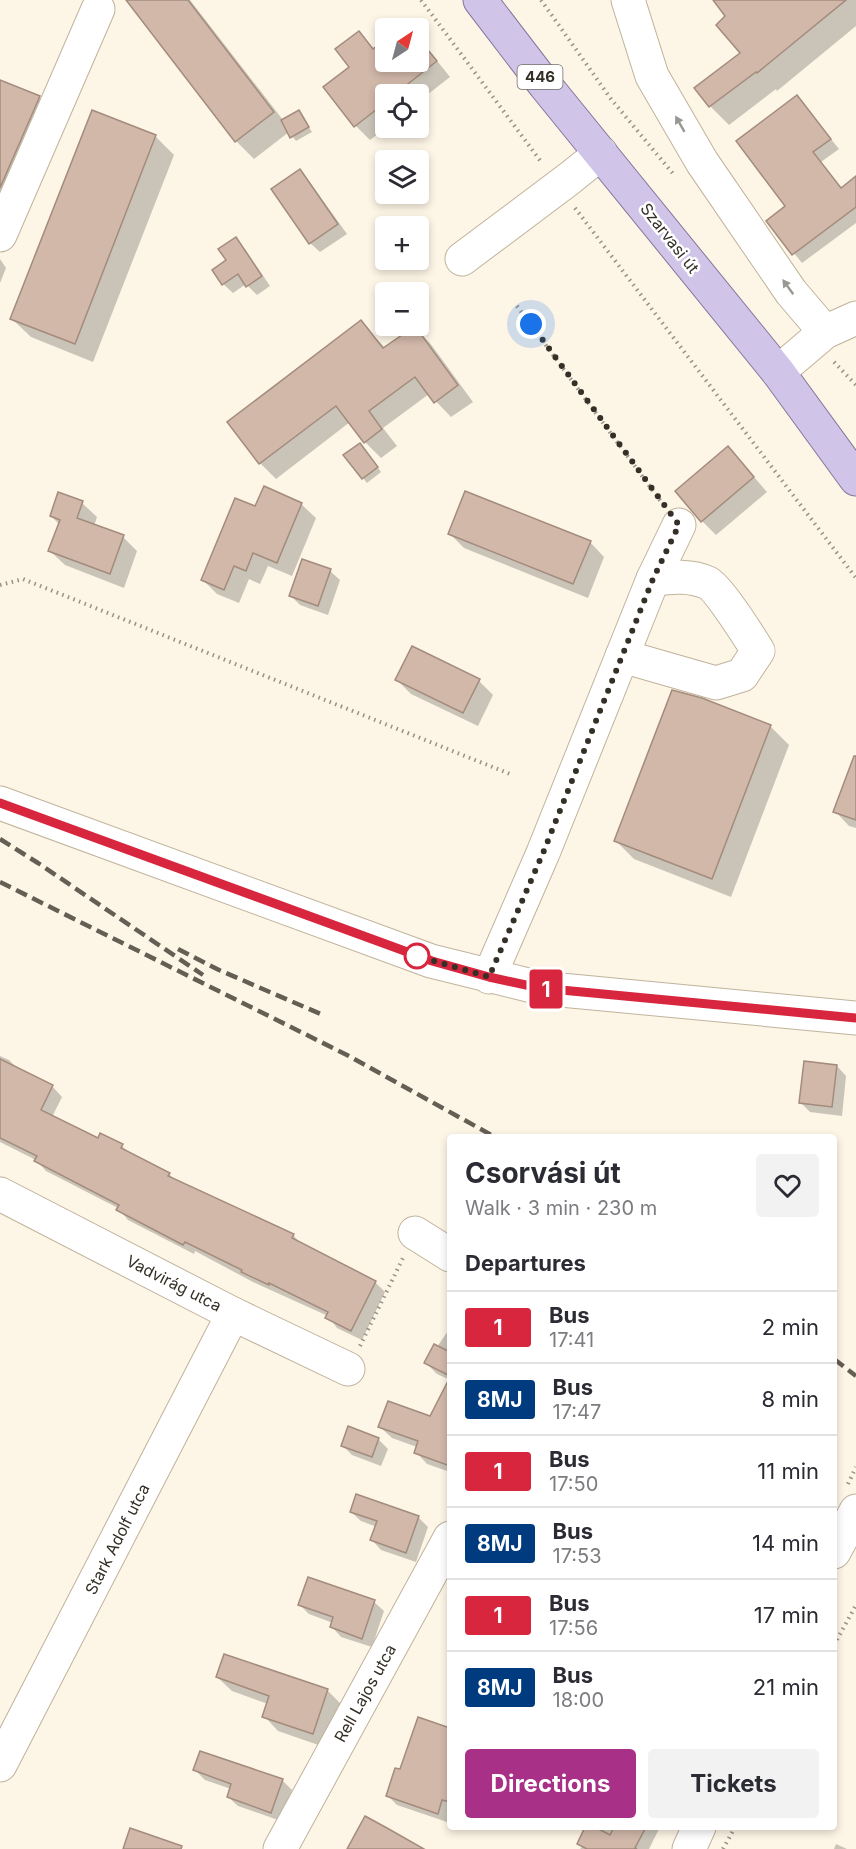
<!DOCTYPE html>
<meta charset="utf-8">
<style>
body{margin:0;font-family:Inter,sans-serif;background:#f2f2f3;color:#2b2b33;height:100vh;display:flex;flex-direction:column;font-size:22px;white-space:nowrap}
*{box-sizing:border-box;margin:0}
p{font-size:20px;color:#7c7c81}
.icon{flex:none;width:33px;height:33px;fill:none;stroke:currentColor;stroke-width:2;stroke-linecap:round;stroke-linejoin:round}
.map{position:relative;flex:1;overflow:hidden}
.sheet{position:absolute;left:447px;top:1134px;width:390px;height:696px;display:flex;flex-direction:column;background:#fff;border-radius:6px;box-shadow:0 3px 9px #0003}
.sheet>*{flex:none}
.badge{padding:0 12px;border-radius:4px;font-size:21px;line-height:39px}
.needle{width:39px;rotate:36deg}
.tools{position:absolute;left:375px;top:18px;display:grid;gap:12px}
.tools a{display:grid;place-items:center;width:54px;height:54px;border-radius:6px;background:#fff;box-shadow:0 3px 9px #0003;font-size:30px}
.you{position:absolute;width:30px;height:30px;margin:-15px;border:4px solid #fff;border-radius:50%;background:#1a73e8;box-shadow:0 0 0 9px #1a73e833}
.map>.badge{position:absolute;translate:-50% -50%;box-shadow:0 0 0 3px #fff}
h2{padding:0 18px;font-size:22px;line-height:54px}
.round{display:grid;place-items:center;flex:none;width:63px;height:63px;border-radius:6px;background:#f2f2f3}
.head{display:flex;align-items:center;justify-content:space-between;height:102px;padding:0 18px}
h1{font-size:28px;font-weight:700;line-height:45px}
.primary-button{display:flex;gap:12px;margin-top:auto;padding:12px 18px}
.primary-button a{flex:1;height:69px;border-radius:6px;background:#a83087;color:#fff;font-size:24px;font-weight:700;line-height:69px;text-align:center}
.primary-button a+a{background:#f2f2f3;color:#2b2b33}
ul{padding:0;list-style:none}
li{display:flex;align-items:center;gap:18px;height:72px;padding:0 18px;border-top:2px solid #e1e1e2}
li div{flex:1}
li b{display:block;font-size:22px}
li em{font-style:normal}
li .badge{min-width:66px;font-weight:700;text-align:center}
.map>svg:first-child{display:block}
.shadow{fill:#0003}
.building{fill:#d1b8a9;stroke:#a38b7d;stroke-width:1.5}
.lines{fill:none;stroke-linecap:round;stroke-linejoin:round}
.minor-casing{stroke:#c0b39c;stroke-width:35}
.major-casing{stroke:#85769b;stroke-width:35}
.path{stroke:#989185;stroke-width:4;stroke-dasharray:1.5 4.5;stroke-linecap:butt}
.minor{stroke:#fff;stroke-width:33}
.major{stroke:#d0c4e9;stroke-width:33}
.rail{stroke:#645e54;stroke-width:4.5;stroke-dasharray:12 6;stroke-linecap:butt}
.oneway{fill:#9a9893}
.line-casing{stroke:#fff;stroke-width:14}
.line{stroke:#d7263d;stroke-width:9}
.walk{stroke:#353027;stroke-width:6;stroke-dasharray:0 10.8}
.stop-dot{fill:#fff;stroke:#d7263d;stroke-width:3}
.labels{text-anchor:middle;stroke-width:5;stroke-linejoin:round;paint-order:stroke}
.shield{fill:#fff;stroke:#726e68;stroke-width:1.5}
.shield-label{font-size:15px;font-weight:bold;fill:#353027}
.street-label{font-size:16px;fill:#353027;stroke:#fff}
</style>
<div class="map">
<svg width="856" height="1849" viewBox="0 0 856 1849">
<rect width="100%" height="100%" fill="#fdf5e6"/>
<g class="shadow">
<polygon points="127,0 190,0 283,120 299,112 312,132 296,141 289,132 254,159 236,141"/>
<polygon points="715,0 856,0 856,26 777,91 776,89 729,125 710,106 743,54 727,16"/>
<polygon points="406,24 410,28 400,28"/>
<polygon points="359,33 386,62 418,62 418,37 450,77 418,102 418,94 386,94 386,128 370,140 356,126 325,87 351,67"/>
<polygon points="0,81 39,97 58,115 0,251"/>
<polygon points="797,97 839,149 821,162 842,189 856,178 856,223 802,263 768,221 787,206"/>
<polygon points="155,136 174,155 93,362 31,337 12,319"/>
<polygon points="300,171 309,181 347,234 320,252 310,243"/>
<polygon points="235,239 245,249 270,286 257,295 246,284 233,293 223,284 228,261"/>
<polygon points="0,259 6,268 0,283"/>
<polygon points="361,322 385,348 414,327 430,343 473,402 451,417 429,394 383,428 397,446 381,458 365,442 350,422 276,479 260,463"/>
<polygon points="364,449 381,472 367,483 363,478"/>
<polygon points="742,463 767,492 716,535 702,521"/>
<polygon points="82,503 97,517 94,526 123,537 137,551 124,588 65,565 50,551 60,525 51,516"/>
<polygon points="301,504 316,518 292,576 268,566 260,584 249,579 239,603 217,594 203,580 256,508"/>
<polygon points="449,533 590,542 604,557 588,598 464,548"/>
<polygon points="330,571 340,580 328,615 300,605 290,595"/>
<polygon points="397,680 479,681 493,695 478,726 411,694"/>
<polygon points="770,726 789,745 731,897 634,859 616,841"/>
<polygon points="856,755 856,828 849,826 835,811"/>
<polygon points="0,1056 9,1060 20,1071 52,1086 62,1097 52,1117 99,1140 101,1135 122,1146 131,1155 169,1174 176,1181 293,1235 303,1246 375,1282 385,1292 362,1340 337,1328 328,1316 253,1282 195,1251 194,1254 128,1220 118,1208 46,1171 36,1160 0,1142"/>
<polygon points="837,1066 846,1076 842,1116 810,1112 801,1103"/>
<polygon points="450,1328 450,1472 427,1464 416,1452 417,1447 392,1438 380,1427 431,1418 450,1380 437,1374 426,1363"/>
<polygon points="378,1439 388,1449 381,1466 352,1455 342,1445"/>
<polygon points="351,1512 418,1517 428,1527 416,1562 381,1550 372,1540 377,1527 361,1521"/>
<polygon points="374,1602 384,1611 372,1647 341,1637 332,1627 333,1623 309,1614 300,1605"/>
<polygon points="217,1677 327,1690 342,1705 327,1748 278,1731 264,1716 268,1704 232,1691"/>
<polygon points="450,1730 450,1814 447,1822 397,1805 388,1796 401,1771"/>
<polygon points="195,1770 282,1780 292,1790 281,1821 238,1806 228,1797 231,1789 205,1780"/>
<polygon points="587,1827 660,1827 649,1849 580,1849 582,1847 578,1844"/>
<polygon points="836,1844 847,1849 834,1849"/>
</g>
<g class="building">
<polygon points="126,0 188,0 274,112 235,142"/>
<polygon points="713,0 846,0 757,73 756,72 709,107 694,88 740,53 716,25 725,16"/>
<polygon points="359,31 373,49 386,38 386,62 418,62 418,38 437,61 395,94 386,94 386,102 354,127 323,87 349,67 335,49"/>
<polygon points="0,80 40,96 0,188"/>
<polygon points="797,95 831,139 813,152 841,188 856,176 856,207 792,255 766,221 785,206 736,141"/>
<polygon points="92,110 156,135 75,344 10,319"/>
<polygon points="299,110 309,127 290,138 281,120"/>
<polygon points="300,169 338,224 309,244 271,189"/>
<polygon points="236,237 262,276 246,287 238,274 222,285 212,270 226,260 218,249"/>
<polygon points="361,320 383,348 415,326 458,385 434,403 415,377 369,411 382,429 364,443 336,406 259,464 227,422"/>
<polygon points="360,443 378,467 362,479 343,455"/>
<polygon points="728,446 754,477 701,522 675,491"/>
<polygon points="264,486 302,503 277,563 253,553 246,571 234,566 224,590 201,580 235,498 255,506"/>
<polygon points="465,491 591,541 573,584 448,534"/>
<polygon points="58,492 83,501 77,518 124,535 110,574 48,551 60,520 50,516"/>
<polygon points="302,559 331,569 318,606 289,596"/>
<polygon points="412,646 480,679 463,713 395,680"/>
<polygon points="672,690 702,698 771,725 712,879 614,841"/>
<polygon points="854,756 856,756 856,820 833,812"/>
<polygon points="0,1059 53,1085 41,1110 98,1138 100,1133 123,1144 121,1148 170,1173 168,1176 294,1234 292,1238 376,1281 351,1331 325,1318 328,1312 269,1283 269,1285 241,1272 242,1270 185,1242 183,1245 116,1210 119,1205 34,1161 37,1156 0,1138"/>
<polygon points="804,1061 837,1065 832,1107 799,1103"/>
<polygon points="434,1344 450,1352 450,1376 424,1363"/>
<polygon points="450,1377 450,1466 414,1453 418,1441 378,1427 388,1401 430,1416"/>
<polygon points="348,1426 379,1438 372,1457 341,1446"/>
<polygon points="356,1494 419,1516 406,1553 370,1540 377,1521 350,1512"/>
<polygon points="308,1577 375,1600 362,1639 330,1627 333,1617 298,1605"/>
<polygon points="224,1654 328,1689 313,1734 262,1717 269,1696 216,1677"/>
<polygon points="418,1717 450,1728 450,1802 442,1800 438,1814 386,1796 395,1768 400,1769"/>
<polygon points="200,1751 283,1779 271,1813 227,1797 231,1784 193,1770"/>
<polygon points="365,1816 387,1828 424,1849 347,1849"/>
<polygon points="585,1827 595,1827 610,1835 614,1827 646,1827 635,1848 637,1849 587,1849 577,1844"/>
<polygon points="130,1828 182,1846 181,1849 123,1849"/>
</g>
<g class="lines">
<g class="minor-casing">
<g id="minor">
<polyline points="628,0 652,76 702,162 791,292 825,332"/>
<polyline points="0,235 98,9"/>
<polyline points="462,259 570,178 601,153"/>
<polyline points="778,372 825,332 856,318"/>
<path d="M622,656L716,683L742,675L758,651C750,638 719,589 708,583C691,575 672,577 653,579"/>
<polyline points="0,803 431,961 540,988 856,1018"/>
<polyline points="489,977 543,853 653,579 679,525"/>
<polyline points="0,1194 233,1314 348,1369"/>
<polyline points="415,1233 450,1255"/>
<polyline points="834,1552 856,1511"/>
<polyline points="0,1765 233,1314"/>
<polyline points="280,1849 450,1538"/>
<polyline points="689,1849 699,1827"/>
</g>
</g>
<g class="major-casing">
<polyline id="major" points="480,0 545,85 778,372 856,479"/>
</g>
<g class="path">
<polyline points="421,0 542,163"/>
<polyline points="541,0 611,99 675,176"/>
<polyline points="575,208 856,578"/>
<polyline points="517,306 662,503"/>
<polyline points="834,362 856,385"/>
<polyline points="0,585 23,579 510,774"/>
<polyline points="360,1346 403,1258"/>
<polyline points="848,1484 856,1467"/>
<polyline points="834,1645 856,1605"/>
<polyline points="723,1849 735,1827"/>
</g>
<use href="#minor" class="minor"/>
<use href="#major" class="major"/>
<g class="rail">
<polyline points="0,839 38,863 203,975"/>
<polyline points="0,882 347,1055 495,1137"/>
<polyline points="178,949 219,970 323,1015"/>
<polyline points="834,1359 856,1376"/>
</g>
</g>
<defs><path id="oneway-solid" d="M-6-.8H1V-3.2L6.5 0L1 3.2V.8H-6Z" transform="scale(1.5)"/></defs>
<g class="oneway">
<use href="#oneway-solid" transform="translate(680 124) rotate(-120)"/>
<use href="#oneway-solid" transform="translate(788 287) rotate(-126)"/>
</g>
<g class="lines">
<g class="line-casing">
<polyline id="line" points="0,803 432,961 489,977 540,988 856,1018"/>
</g>
<use href="#line" class="line"/>
<polyline class="walk" points="417,956 410,954 489,977 543,853 653,579 679,525 531,324"/>
</g>
<circle class="stop-dot" cx="417" cy="956" r="12"/>
<g class="labels">
<rect class="shield" x="517.5" y="65" width="45" height="24" rx="4.5"/>
<g class="shield-label">
<text x="540" y="82">446</text>
</g>
<g class="street-label">
<text transform="translate(670 238) rotate(52)" y="6">Szarvasi út</text>
<text transform="translate(174 1283) rotate(27)" y="6">Vadvirág utca</text>
<text transform="translate(117 1539) rotate(-63)" y="6">Stark Adolf utca</text>
<text transform="translate(365 1693) rotate(-61)" y="6">Rell Lajos utca</text>
</g>
</g>
</svg>
<div class="tools">
<a><svg class="needle" viewBox="-14 -14 28 28"><path d="M0-13l5 13h-10z" fill="#e53935"/><path d="M0 13l5-13h-10z" fill="#7c7c81"/></svg></a>
<a><svg class="icon" aria-label="locate" viewBox="0 0 24 24"><circle cx="12" cy="12" r="6"/><path d="M12 2v4M12 18v4M2 12h4M18 12h4"/></svg></a>
<a><svg class="icon" aria-label="layers" viewBox="0 0 24 24"><path d="M12 4l9 5-9 5-9-5zM3 14l9 5 9-5"/></svg></a>
<a>+</a>
<a>−</a>
</div>
<div class="you" style="left:531px;top:324px"></div>
<b class="badge" style="left:546px;top:989px;background:#d7263d;color:#fff">1</b>
<section class="sheet">
<div class="head"><div><h1>Csorvási út</h1><p>Walk · 3 min · 230 m</p></div><a class="round"><svg class="icon" aria-label="heart" viewBox="0 0 24 24"><path d="M12 20l-8-8c-3-5 5-10 8-4 3-6 11-1 8 4z"/></svg></a></div>
<h2>Departures</h2>
<ul>
<li><span class="badge" style="background:#d7263d;color:#fff">1</span><div><b>Bus</b><p>17:41</p></div><em>2 min</em></li>
<li><span class="badge" style="background:#003b80;color:#fff">8MJ</span><div><b>Bus</b><p>17:47</p></div><em>8 min</em></li>
<li><span class="badge" style="background:#d7263d;color:#fff">1</span><div><b>Bus</b><p>17:50</p></div><em>11 min</em></li>
<li><span class="badge" style="background:#003b80;color:#fff">8MJ</span><div><b>Bus</b><p>17:53</p></div><em>14 min</em></li>
<li><span class="badge" style="background:#d7263d;color:#fff">1</span><div><b>Bus</b><p>17:56</p></div><em>17 min</em></li>
<li><span class="badge" style="background:#003b80;color:#fff">8MJ</span><div><b>Bus</b><p>18:00</p></div><em>21 min</em></li>
</ul>
<div class="primary-button"><a>Directions</a><a>Tickets</a></div>
</section>
</div>
